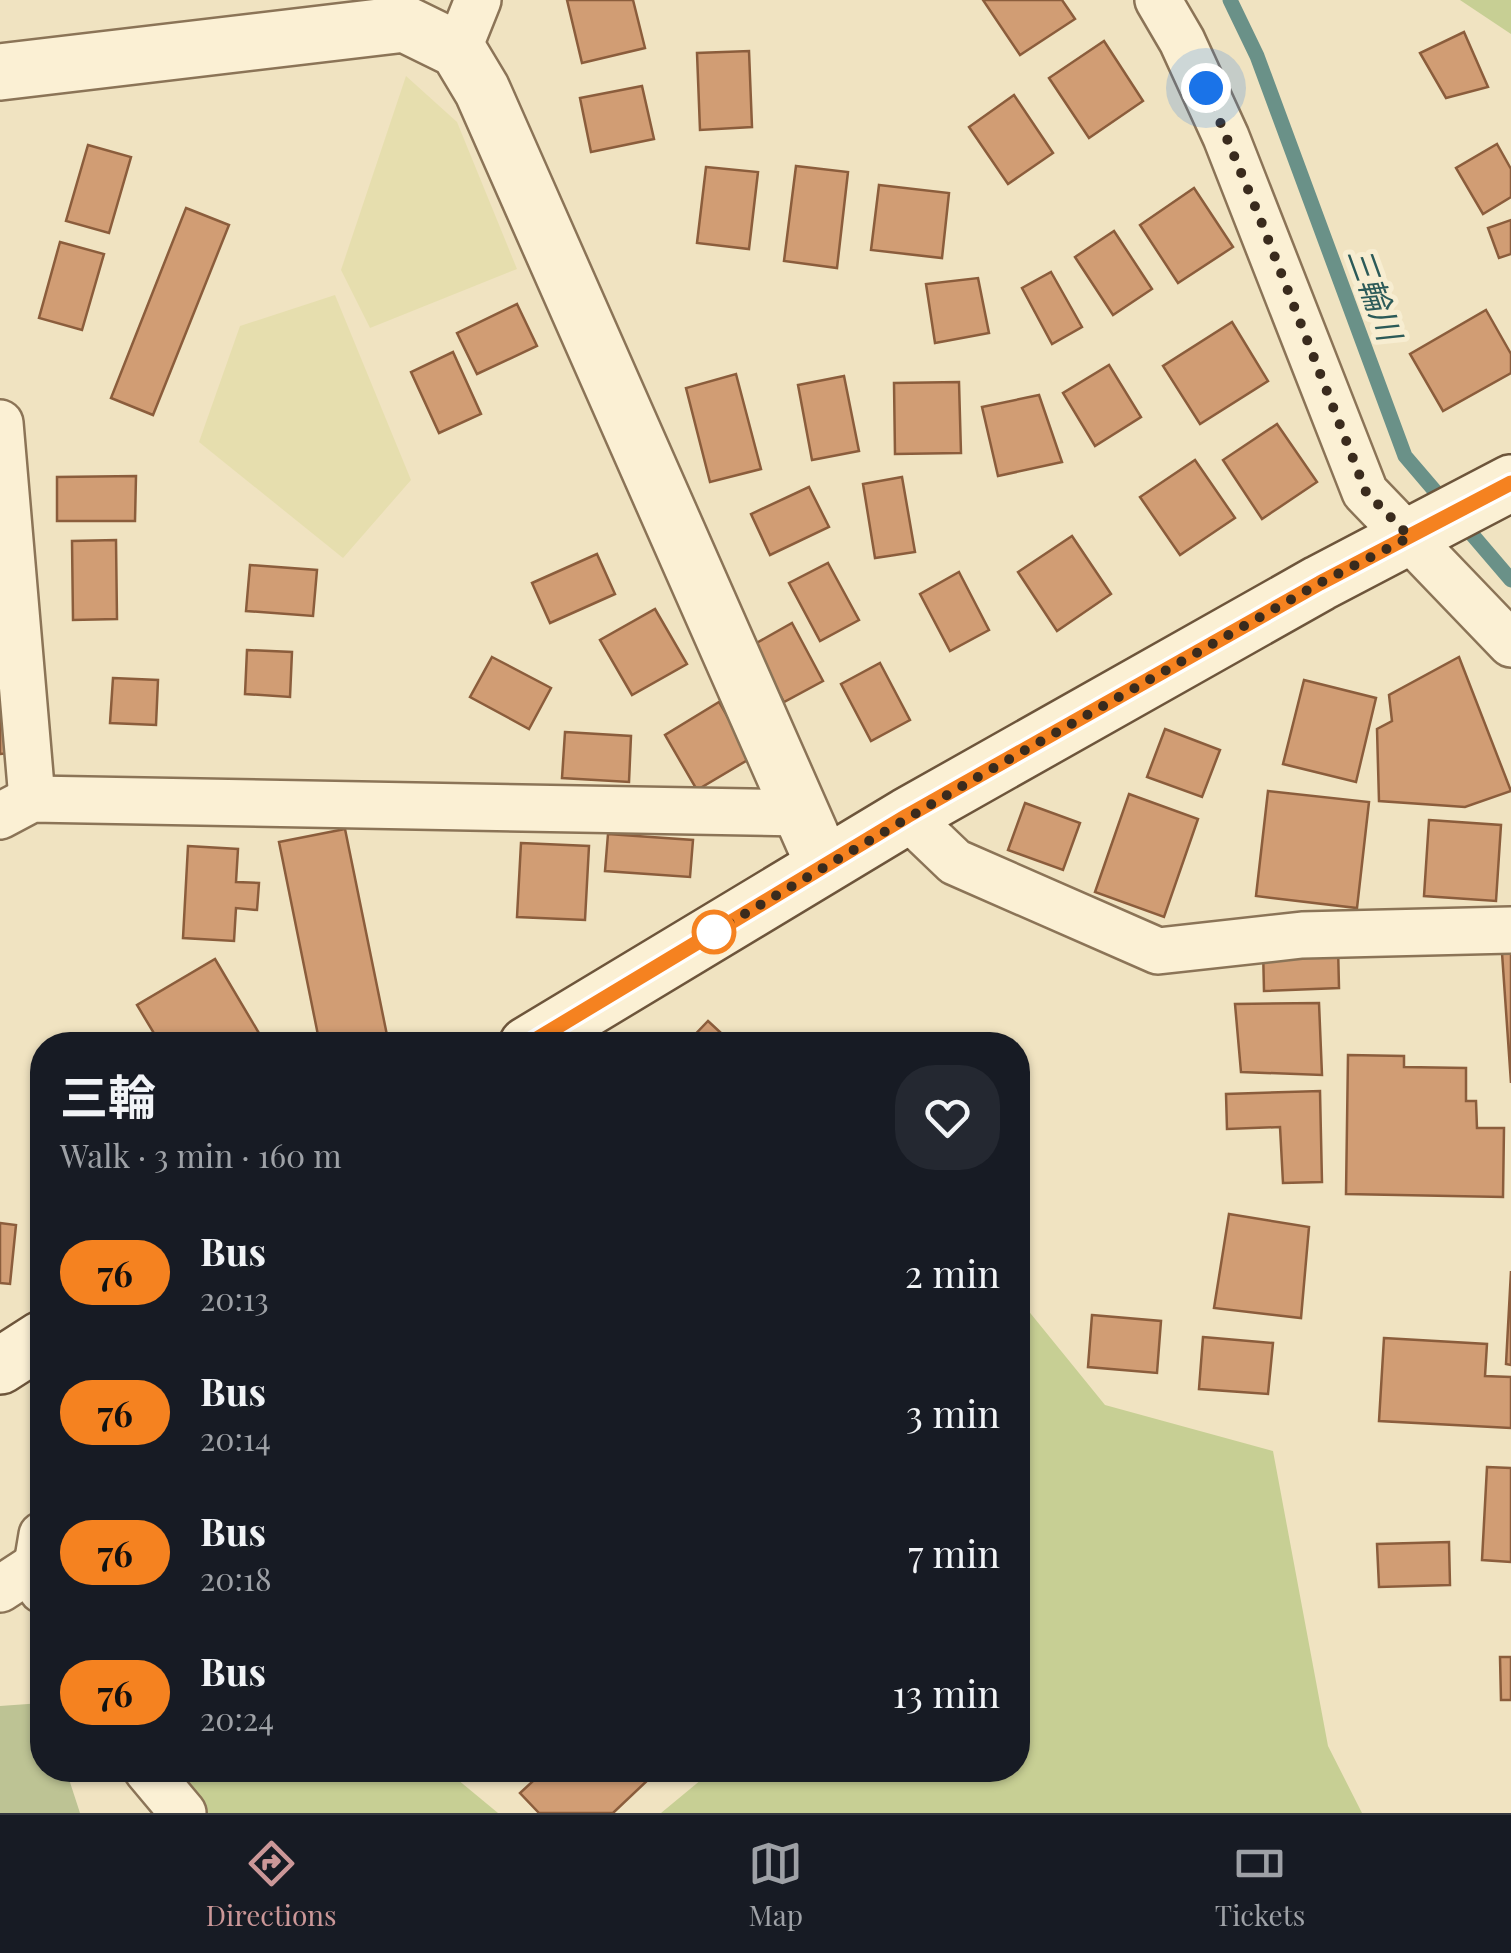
<!DOCTYPE html>
<meta charset="utf-8">
<style>
body{margin:0;font-family:"Playfair Display","Noto Sans JP",serif;background:#242831;color:#f1f3f6;height:100vh;display:flex;flex-direction:column;font-size:38px;white-space:nowrap}
*{box-sizing:border-box;margin:0}
p{font-size:32px;color:#9ea1a6}
.icon{flex:none;width:55px;height:55px;fill:none;stroke:currentColor;stroke-width:2;stroke-linecap:round;stroke-linejoin:round}
.map{position:relative;flex:1;overflow:hidden}
.side{position:absolute;left:30px;top:1032px;width:1000px;height:750px;display:flex;flex-direction:column;background:#171b24;border-radius:40px;box-shadow:0 2px 8px #0004}
.side>*{flex:none}
.badge{padding:0 20px;border-radius:32px;font-size:35px;line-height:65px}
.you{position:absolute;width:50px;height:50px;margin:-25px;border:8px solid #fff;border-radius:50%;background:#1a73e8;box-shadow:0 0 0 15px #1a73e833}
.map>.badge{position:absolute;translate:-50% -50%;box-shadow:0 0 0 5px #fff}
.round{display:grid;place-items:center;flex:none;width:105px;height:105px;border-radius:40px;background:#242831}
.summary{display:flex;align-items:center;justify-content:space-between;height:170px;padding:0 30px}
h1{font-size:48px;font-weight:700;line-height:75px}
ul{padding:0;list-style:none}
li{display:flex;align-items:center;gap:30px;height:140px;padding:0 30px}
li div{flex:1}
li b{display:block;font-size:38px}
li em{font-style:normal}
li .badge{min-width:110px;font-weight:700;text-align:center}
.tabs{display:flex;justify-content:space-around;align-items:center;height:140px;border-top:2px solid #363941;background:#171b24;font-size:28px;color:#9ea1a6}
.tabs a{display:grid;justify-items:center;gap:5px}
.tabs .selected{color:#cb9798}
.map>svg:first-child{display:block}
.farmland{fill:#e6deae}
.green{fill:#c7cf94}
.cemetery{fill:#bdc394}
.lines{fill:none;stroke-linecap:round;stroke-linejoin:round}
.stream{stroke:#6a9188;stroke-width:15}
.building{fill:#d19d74;stroke:#8b5d3c;stroke-width:2.5}
.minor-casing{stroke:#8b7457;stroke-width:50}
.tertiary-casing{stroke:#8b7457;stroke-width:60}
.secondary-casing{stroke:#6d553b;stroke-width:60}
.minor{stroke:#fbf0d4;stroke-width:45}
.tertiary{stroke:#fbf0d4;stroke-width:55}
.secondary{stroke:#fbf0d4;stroke-width:55}
.line-casing{stroke:#fff;stroke-width:22}
.line{stroke:#f58220;stroke-width:15}
.walk{stroke:#3a2b1d;stroke-width:10;stroke-dasharray:0 18}
.stop-dot{fill:#fff;stroke:#f58220;stroke-width:5}
.labels{text-anchor:middle;stroke-width:10;stroke-linejoin:round;paint-order:stroke}
.water-label{font-size:32px;font-style:italic;fill:#2b5a58;stroke:#f7edd1}
</style>
<div class="map">
<svg width="1511" height="1813" viewBox="0 0 1511 1813">
<rect width="100%" height="100%" fill="#f0e3c1"/>
<g class="farmland">
<polygon points="406,76 457,122 517,269 370,328 341,270"/>
<polygon points="335,295 411,480 343,558 199,442 240,326"/>
</g>
<g class="green">
<polygon points="1460,0 1511,0 1511,34"/>
<polygon points="1018,1298 1105,1405 1273,1451 1328,1746 1362,1813 661,1813 713,1770 1018,1770"/>
<polygon points="181,1770 446,1770 498,1813 202,1813"/>
</g>
<polygon class="cemetery" points="42,1703 42,1770 66,1770 80,1813 0,1813 0,1706"/>
<g class="lines">
<polyline class="stream" points="1230,0 1257,56 1405,456 1511,580"/>
</g>
<g class="building">
<polygon points="567,0 633,0 645,48 582,63"/>
<polygon points="983,0 1062,0 1075,19 1020,55"/>
<polygon points="1464,32 1488,87 1446,98 1420,53"/>
<polygon points="1104,41 1143,101 1089,138 1049,78"/>
<polygon points="749,51 752,127 700,130 697,53"/>
<polygon points="642,86 654,139 591,152 580,98"/>
<polygon points="1014,95 1053,153 1008,184 969,127"/>
<polygon points="1497,144 1511,169 1511,197 1483,214 1456,168"/>
<polygon points="88,145 131,157 109,233 66,221"/>
<polygon points="796,166 848,172 837,268 784,261"/>
<polygon points="706,167 758,172 749,249 697,243"/>
<polygon points="879,185 949,193 942,258 871,250"/>
<polygon points="1194,188 1233,247 1178,283 1140,225"/>
<polygon points="186,208 229,225 153,415 111,398"/>
<polygon points="1511,220 1511,254 1499,258 1488,228"/>
<polygon points="1114,231 1152,289 1113,315 1075,257"/>
<polygon points="60,242 104,254 82,330 39,318"/>
<polygon points="1051,272 1082,327 1052,344 1022,288"/>
<polygon points="978,278 989,333 935,343 926,284"/>
<polygon points="517,304 537,346 477,374 457,333"/>
<polygon points="1486,310 1511,354 1511,373 1443,411 1410,354"/>
<polygon points="1232,322 1268,381 1200,424 1163,366"/>
<polygon points="453,352 481,414 439,433 411,372"/>
<polygon points="1109,365 1141,417 1095,446 1063,393"/>
<polygon points="736,374 761,469 710,482 686,388"/>
<polygon points="844,376 859,451 812,460 798,385"/>
<polygon points="959,382 961,453 895,454 894,383"/>
<polygon points="1039,395 1062,462 998,476 982,407"/>
<polygon points="1277,424 1317,482 1262,519 1223,460"/>
<polygon points="1195,460 1235,518 1180,555 1140,497"/>
<polygon points="136,476 135,521 57,521 57,477"/>
<polygon points="902,477 915,552 875,558 863,484"/>
<polygon points="809,487 829,527 770,555 751,514"/>
<polygon points="1072,536 1111,594 1057,631 1018,572"/>
<polygon points="116,540 117,619 73,620 72,541"/>
<polygon points="597,554 615,594 550,623 532,583"/>
<polygon points="828,563 859,620 820,641 789,583"/>
<polygon points="250,565 317,570 313,616 246,611"/>
<polygon points="959,572 989,630 950,651 920,594"/>
<polygon points="655,609 687,664 632,695 600,640"/>
<polygon points="792,623 823,681 784,702 753,645"/>
<polygon points="247,650 292,652 290,697 245,694"/>
<polygon points="492,657 551,688 529,729 470,697"/>
<polygon points="1459,657 1511,791 1465,807 1379,801 1377,729 1392,721 1389,695"/>
<polygon points="880,663 910,720 871,741 841,684"/>
<polygon points="113,678 158,680 156,725 110,723"/>
<polygon points="1304,680 1376,698 1356,782 1283,764"/>
<polygon points="0,687 11,753 0,754"/>
<polygon points="719,702 751,758 697,790 665,735"/>
<polygon points="1165,729 1220,750 1202,797 1147,777"/>
<polygon points="565,732 631,736 629,782 562,778"/>
<polygon points="1268,791 1369,802 1357,908 1256,896"/>
<polygon points="1129,794 1198,819 1164,917 1095,892"/>
<polygon points="1025,803 1080,823 1063,870 1008,850"/>
<polygon points="1429,820 1501,825 1496,901 1424,896"/>
<polygon points="345,829 389,1045 320,1045 279,842"/>
<polygon points="608,834 693,840 690,877 605,871"/>
<polygon points="521,843 589,846 585,920 517,917"/>
<polygon points="188,846 238,849 236,882 259,883 257,910 236,908 234,941 183,938"/>
<polygon points="1338,946 1339,988 1264,991 1263,948"/>
<polygon points="1502,953 1511,953 1511,1083"/>
<polygon points="215,959 266,1045 161,1045 137,1005"/>
<polygon points="1319,1003 1322,1075 1241,1072 1235,1004"/>
<polygon points="708,1021 734,1045 685,1045"/>
<polygon points="1348,1055 1404,1056 1404,1067 1466,1068 1466,1101 1476,1101 1477,1128 1504,1128 1503,1197 1346,1194"/>
<polygon points="1320,1091 1322,1182 1283,1183 1280,1127 1227,1129 1226,1094"/>
<polygon points="1229,1214 1309,1227 1301,1318 1214,1308"/>
<polygon points="0,1223 16,1225 10,1284 0,1283"/>
<polygon points="1511,1271 1511,1365 1506,1364"/>
<polygon points="1092,1315 1161,1321 1157,1373 1088,1367"/>
<polygon points="1203,1337 1273,1343 1268,1394 1199,1389"/>
<polygon points="1384,1338 1487,1344 1485,1376 1511,1377 1511,1428 1379,1421"/>
<polygon points="1487,1467 1511,1468 1511,1562 1482,1560"/>
<polygon points="1449,1542 1450,1585 1379,1587 1377,1544"/>
<polygon points="1500,1657 1511,1657 1511,1700 1501,1700"/>
<polygon points="545,1770 644,1770 651,1777 613,1813 539,1813 520,1793"/>
</g>
<g class="lines">
<g class="minor-casing">
<g id="minor">
<polyline points="1158,0 1182,41 1226,137 1365,492 1511,644"/>
<polyline points="458,50 478,0"/>
<polyline points="0,423 32,799"/>
<polyline points="0,816 32,799 801,813"/>
<polyline points="907,816 955,862 1158,951 1302,935 1511,930"/>
<polyline points="42,1535 37,1565 42,1590"/>
<polyline points="0,1589 37,1565"/>
<polyline points="147,1770 183,1813"/>
</g>
</g>
<g class="tertiary-casing">
<polyline id="tertiary" points="0,72 405,24 458,50 482,90 824,865"/>
</g>
<g class="secondary-casing">
<g id="secondary">
<polyline points="527,1045 907,816 1320,583 1511,483"/>
<polyline points="0,1366 42,1339"/>
</g>
</g>
<use href="#minor" class="minor"/>
<use href="#tertiary" class="tertiary"/>
<use href="#secondary" class="secondary"/>
</g>
<g class="lines">
<g class="line-casing">
<polyline id="line" points="527,1045 907,816 1320,583 1511,483"/>
</g>
<use href="#line" class="line"/>
<polyline class="walk" points="714,932 976,778 1320,583 1410,537 1366,492 1259,216 1206,88"/>
</g>
<circle class="stop-dot" cx="714" cy="932" r="20"/>
<g class="labels">
<g class="water-label">
<text transform="translate(1374 294) rotate(70)" y="11">三輪川</text>
</g>
</g>
</svg>
<div class="you" style="left:1206px;top:88px"></div>
<section class="side">
<div class="summary"><div><h1>三輪</h1><p>Walk · 3 min · 160 m</p></div><a class="round"><svg class="icon" aria-label="heart" viewBox="0 0 24 24"><path d="M12 20l-8-8c-3-5 5-10 8-4 3-6 11-1 8 4z"/></svg></a></div>
<ul>
<li><span class="badge" style="background:#f58220;color:#111">76</span><div><b>Bus</b><p>20:13</p></div><em>2 min</em></li>
<li><span class="badge" style="background:#f58220;color:#111">76</span><div><b>Bus</b><p>20:14</p></div><em>3 min</em></li>
<li><span class="badge" style="background:#f58220;color:#111">76</span><div><b>Bus</b><p>20:18</p></div><em>7 min</em></li>
<li><span class="badge" style="background:#f58220;color:#111">76</span><div><b>Bus</b><p>20:24</p></div><em>13 min</em></li>
</ul>
</section>
</div>
<nav class="tabs">
<a class="selected"><svg class="icon" aria-label="directions" viewBox="0 0 24 24"><path d="M12 3l9 9-9 9-9-9zM9 14v-3h6M13 9l2 2-2 2"/></svg>Directions</a>
<a><svg class="icon" aria-label="map" viewBox="0 0 24 24"><path d="M3 6l6-2 6 2 6-2v14l-6 2-6-2-6 2zM9 4v14M15 6v14"/></svg>Map</a>
<a><svg class="icon" aria-label="tickets" viewBox="0 0 24 24"><path d="M3 7h18v10H3zM15 7v10"/></svg>Tickets</a>
</nav>
